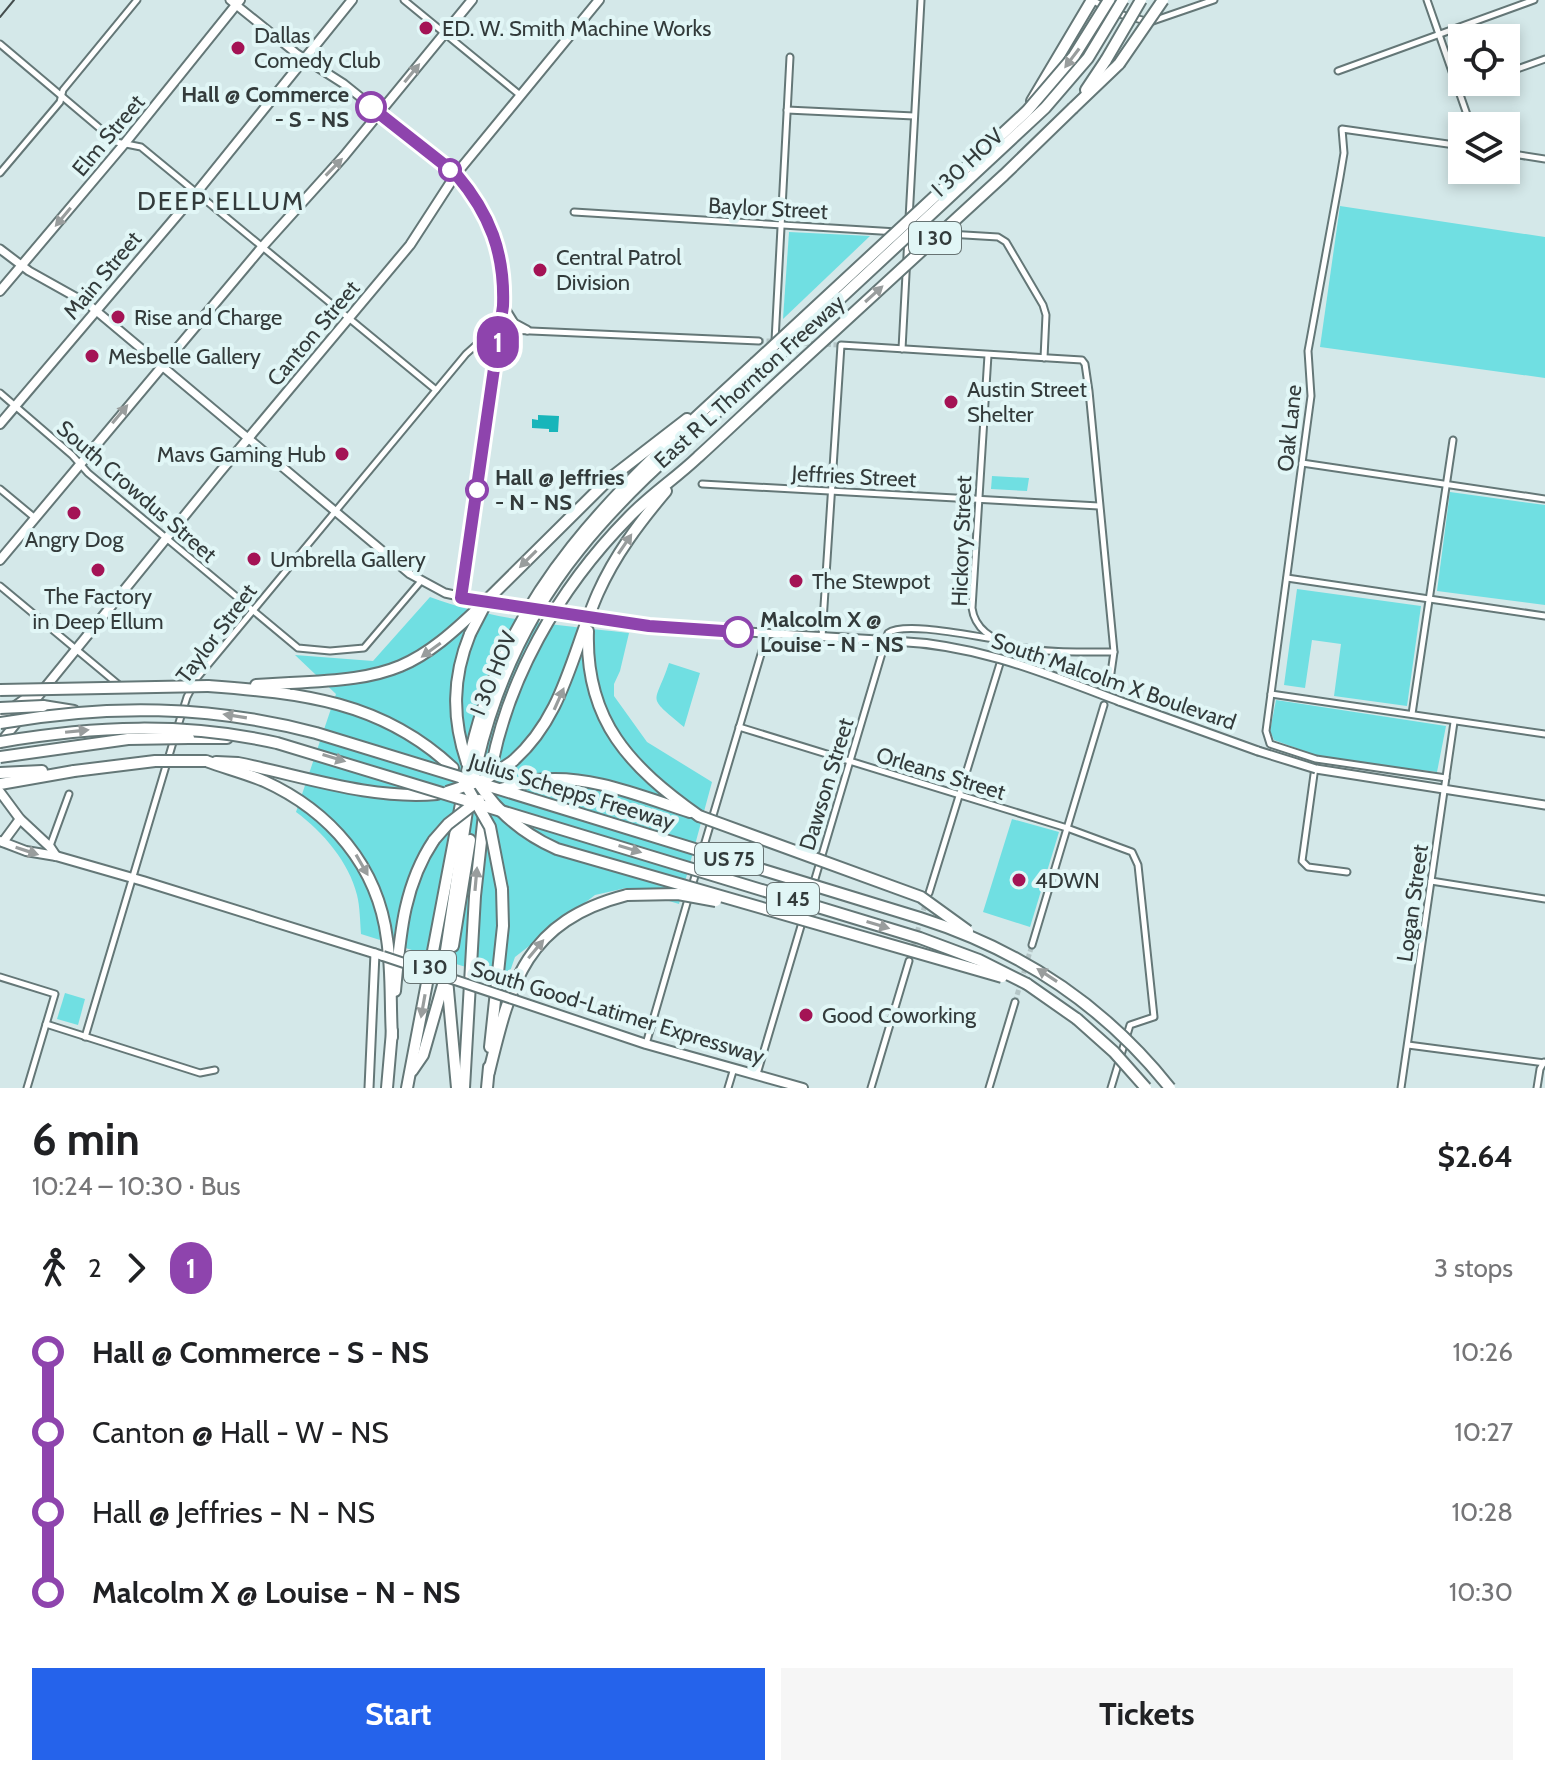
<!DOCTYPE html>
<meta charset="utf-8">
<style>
body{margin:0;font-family:Cabin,sans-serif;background:#f6f6f6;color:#202124;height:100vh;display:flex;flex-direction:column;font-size:30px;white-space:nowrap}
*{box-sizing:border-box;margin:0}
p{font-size:26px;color:#757577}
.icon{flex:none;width:44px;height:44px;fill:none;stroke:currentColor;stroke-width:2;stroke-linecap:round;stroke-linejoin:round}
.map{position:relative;height:1088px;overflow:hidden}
.drawer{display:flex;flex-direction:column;background:#fff;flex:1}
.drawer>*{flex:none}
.badge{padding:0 16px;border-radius:26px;font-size:28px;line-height:52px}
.controls{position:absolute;left:1448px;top:24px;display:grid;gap:16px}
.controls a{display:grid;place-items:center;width:72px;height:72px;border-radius:0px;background:#fff;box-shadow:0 4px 12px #0003;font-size:40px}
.map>.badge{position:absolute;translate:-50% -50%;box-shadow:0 0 0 4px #fff}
.legs{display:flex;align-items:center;gap:12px;height:88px;padding:0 32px;font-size:26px}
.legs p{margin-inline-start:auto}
.summary{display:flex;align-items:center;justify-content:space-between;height:136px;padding:0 32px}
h1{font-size:44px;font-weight:800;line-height:60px}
.primary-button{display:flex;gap:16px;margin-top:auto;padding:16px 32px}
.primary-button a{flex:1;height:92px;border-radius:0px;background:#2563eb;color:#fff;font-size:32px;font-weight:800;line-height:92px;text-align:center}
.primary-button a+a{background:#f6f6f6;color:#202124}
ul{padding:0 32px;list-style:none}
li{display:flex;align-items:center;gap:28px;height:80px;font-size:30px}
li i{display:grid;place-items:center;width:12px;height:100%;margin:0 10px;background:currentColor}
li i::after{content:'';width:20px;height:20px;margin:-10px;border:6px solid;border-radius:50%;background:#fff}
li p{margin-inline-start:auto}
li:first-child i{background:linear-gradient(#0000 50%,currentColor 0)}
li:last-child i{background:linear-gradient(currentColor 50%,#0000 0)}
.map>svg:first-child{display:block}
.green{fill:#70dfe2}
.water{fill:#18b5ba}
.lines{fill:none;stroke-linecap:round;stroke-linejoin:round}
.minor-tunnel{stroke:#b4c5c6;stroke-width:5;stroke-dasharray:5 2.5;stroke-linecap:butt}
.minor-casing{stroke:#647777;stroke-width:9}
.tertiary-casing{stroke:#647777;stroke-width:11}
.secondary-casing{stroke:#647777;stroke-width:12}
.motorway-casing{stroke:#647777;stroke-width:14}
.minor{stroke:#fff;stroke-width:5}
.tertiary{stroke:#fff;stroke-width:7}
.secondary{stroke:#fff;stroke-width:8}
.motorway{stroke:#fff;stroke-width:10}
.tram{stroke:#444d4d;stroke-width:2}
.tertiary-bridge-casing{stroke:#647777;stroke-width:11;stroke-linecap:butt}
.secondary-bridge-casing{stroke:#647777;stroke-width:12;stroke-linecap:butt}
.motorway-bridge-casing{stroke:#647777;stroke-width:14;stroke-linecap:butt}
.tertiary-bridge{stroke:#fff;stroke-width:7}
.secondary-bridge{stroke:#fff;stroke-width:8}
.motorway-bridge{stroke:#fff;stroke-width:10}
.oneway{fill:#999d9d}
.line-1-casing{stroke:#fff;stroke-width:18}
.line-1{stroke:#8e44ad;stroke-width:12}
.poi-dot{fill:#a41355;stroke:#e1f6f6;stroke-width:3}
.stop-1-dot{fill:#fff;stroke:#8e44ad;stroke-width:4}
.labels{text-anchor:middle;stroke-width:8;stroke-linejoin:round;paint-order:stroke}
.shield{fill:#e1f6f6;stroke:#677373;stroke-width:2}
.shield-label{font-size:20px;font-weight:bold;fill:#333b3b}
.poi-label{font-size:22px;fill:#333b3b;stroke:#e1f6f6;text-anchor:start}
.stop-label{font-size:22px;font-weight:bold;fill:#333b3b;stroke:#e1f6f6;text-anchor:start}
.street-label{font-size:22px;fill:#333b3b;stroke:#e1f6f6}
.quarter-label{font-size:26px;letter-spacing:2px;fill:#333b3b;stroke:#e1f6f6}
</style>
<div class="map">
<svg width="1545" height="1088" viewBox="0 0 1545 1088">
<rect width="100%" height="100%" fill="#d4e8e9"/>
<g class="green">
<polygon points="1340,206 1545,237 1545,378 1320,347"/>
<polygon points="789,232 870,236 783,319"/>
<polygon points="992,476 1029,478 1027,491 991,489"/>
<polygon points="1450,492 1545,505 1545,605 1437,591"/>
<polygon points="1297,589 1421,606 1407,706 1334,696 1341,644 1312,640 1305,688 1284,685"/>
<path d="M430,597C494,621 562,625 629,633L620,671L614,684V696L647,742L712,782L679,904L626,888L595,895L515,957L507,980L361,934C360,921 360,907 357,895C349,862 323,832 296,812L336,694L295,655L373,661Z"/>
<path d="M669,663L700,673L684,727C645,694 655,706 669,663Z"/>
<polygon points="1276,700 1446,726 1437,772 1326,759 1274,740 1270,731"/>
<polygon points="1012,819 1059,832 1030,927 983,912"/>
<polygon points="65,993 85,999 78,1025 57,1019"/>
</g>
<polygon class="water" points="538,415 559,416 558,432 549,432 549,429 532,428 532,419 538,420"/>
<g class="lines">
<g class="minor-tunnel">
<polyline points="759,341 778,341"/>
<polyline points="796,343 841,345"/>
<polyline points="909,961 926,901"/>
<polyline points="1015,1002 1032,945"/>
</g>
<g class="minor-casing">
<g id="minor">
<polyline points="404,0 520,95"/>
<polyline points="1427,0 1471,126"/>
<polyline points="1094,1 1115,13 1150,22 1214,0"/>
<polyline points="0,44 116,142 141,147 436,390"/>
<polyline points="1338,71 1534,0"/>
<polyline points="1506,73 1545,59"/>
<polyline points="1459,90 1481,82"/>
<polyline points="787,110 914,116"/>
<polyline points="1506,153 1545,159"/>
<polyline points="0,173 60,102 63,90 137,0"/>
<polyline points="574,212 897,232"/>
<polyline points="909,219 921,0"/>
<polyline points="915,232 998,237 1006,242 1043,305 1046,315 1044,358"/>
<polyline points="775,341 790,57"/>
<polyline points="902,349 908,237"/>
<path d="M988,355L972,608C979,660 1075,651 1114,652"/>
<polyline points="0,393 72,455 88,473 298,648 330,651 364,648 421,581"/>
<polyline points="1302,463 1545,499"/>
<polyline points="702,484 1099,506"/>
<polyline points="0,489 35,518"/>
<polyline points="1287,578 1545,616"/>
<polyline points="0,586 119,685"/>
<polyline points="822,637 841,345 1082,360 1085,364 1089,391 1114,652 1109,687"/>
<polyline points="1271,694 1545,734"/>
<polyline points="1412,714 1453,440"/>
<polyline points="739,727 1067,828 1132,852 1138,865 1154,1017 1130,1025 1111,1088"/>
<polyline points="177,729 187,697 197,678 466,354 486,336 508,330 759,341"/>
<polyline points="1315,767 1302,861 1308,867 1347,872"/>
<polyline points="1446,778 1316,759 1270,744 1266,731 1311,396 1308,351 1340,177 1344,153 1342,129 1462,146"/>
<polyline points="50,846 69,794"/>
<polyline points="1431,881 1545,899"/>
<polyline points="692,886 767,634"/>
<polyline points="929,893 1006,644"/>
<polyline points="1032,945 1104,705"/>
<polyline points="0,977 55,994 27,1088"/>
<polyline points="46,1024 200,1073 215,1070"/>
<polyline points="85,1037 174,739"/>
<polyline points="646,1044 689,896"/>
<polyline points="1408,1045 1545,1063"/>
<path d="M757,1074L888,633C904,621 972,636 994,639"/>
<polyline points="728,1088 734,1068"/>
<polyline points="871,1088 909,961"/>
<polyline points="989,1088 1015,1002"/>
<polyline points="1401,1088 1454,722"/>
<polyline points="1537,1088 1540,1069 1544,1062"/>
</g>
</g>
<g class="tertiary-casing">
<g id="tertiary">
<polyline points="230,0 297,54 344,84 456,174 483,209 495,234 502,265 503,306 461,598"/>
<polyline points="0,249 29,271 88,304 410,574 445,593 506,606"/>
<polyline points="504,307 514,323 527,330"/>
<polyline points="612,621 649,626 894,641"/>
<polyline points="1119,701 1258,751"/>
<polyline points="1316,769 1545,805"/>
<polyline points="369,1088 375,953"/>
</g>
</g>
<g class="secondary-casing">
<g id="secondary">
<polyline points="0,291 125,143 240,0"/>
<polyline points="0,424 197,192 352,0"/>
<polyline points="0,560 263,246 344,156 472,0"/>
<polyline points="0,717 36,691"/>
<polyline points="0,743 220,472 410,245 456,174 599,0"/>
<polyline points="0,792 20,819 50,847 56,856"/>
<polyline points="0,841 26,851 56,856 143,881 383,956"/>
<polyline points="3,842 20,819"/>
<polyline points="515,1000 646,1044 803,1088"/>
</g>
</g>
<g class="motorway-casing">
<g id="motorway">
<polyline points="1086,90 1106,60"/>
<polyline points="1032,101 1092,0"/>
<polyline points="1073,108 1119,64"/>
<polyline points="489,598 608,480 687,419"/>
<path d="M588,631C585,721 630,767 699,816"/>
<polyline points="256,685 290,683"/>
<path d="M208,686C301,693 382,701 453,768"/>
<polyline points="43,706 74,711"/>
<polyline points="189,738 227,738"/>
<path d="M206,761C225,768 245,773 264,781C330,811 378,866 387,939C392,971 390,1005 392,1037"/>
<path d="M513,761C564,716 572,652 598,593C615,555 639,523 666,491"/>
<path d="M216,762L238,763C303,776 371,800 437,794"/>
<path d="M467,763C452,719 452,678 470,634"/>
<polyline points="0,773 42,771"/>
<path d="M537,780C590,774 640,796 690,812"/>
<path d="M473,781C490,697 525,617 579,550C635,480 707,423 772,362"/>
<path d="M489,782C504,682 559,588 629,517C650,495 676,478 698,457C731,427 763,396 796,366"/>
<polyline points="0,784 74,771"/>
<polyline points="453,946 470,840"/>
<polyline points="1027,984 1077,1019"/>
<path d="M395,991C400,937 403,886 434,840"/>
<polyline points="490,1047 503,926 502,889"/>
<polyline points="412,1071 423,1055 443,985"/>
<path d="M489,1072C511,981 526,921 627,895"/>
<polyline points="387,1088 392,1031"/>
<path d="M407,1088L471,751C510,579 631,477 755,363"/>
<polyline points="457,1088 445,957 468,804"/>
<polyline points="464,1088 475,896 484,814"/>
<polyline points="487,1088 489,1067"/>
</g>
</g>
<use href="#minor" class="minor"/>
<use href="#tertiary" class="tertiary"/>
<use href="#secondary" class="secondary"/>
<use href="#motorway" class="motorway"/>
<polyline class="tram" points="0,17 14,0"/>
<g class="tertiary-bridge-casing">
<g id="tertiary-bridge">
<polyline points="506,606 612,621"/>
<path d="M894,641C979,645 1040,671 1119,701"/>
<polyline points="1258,751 1316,769"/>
</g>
</g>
<g class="secondary-bridge-casing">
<polyline id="secondary-bridge" points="383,956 515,1000"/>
</g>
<g class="motorway-bridge-casing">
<g id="motorway-bridge">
<polyline points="1106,60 1141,0"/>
<polyline points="1119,64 1163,0"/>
<polyline points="772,362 1045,108 1088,58 1123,0"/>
<polyline points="755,363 1027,111 1074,56 1109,0"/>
<polyline points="796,366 1004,175 1073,108"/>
<polyline points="470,634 484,607"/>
<path d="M290,683C394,678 414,671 489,598"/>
<polyline points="0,690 208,686"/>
<polyline points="0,708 43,706"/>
<path d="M0,723C108,704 210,705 316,733L920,918C1021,950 1104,1005 1170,1088"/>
<path d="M0,742C94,726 184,722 277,743L920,938L979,960L1027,984"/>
<polyline points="0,757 128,739 189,738"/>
<path d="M467,763C487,803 516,831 557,849L1002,977"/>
<polyline points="74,771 155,761 206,761"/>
<polyline points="462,778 490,827 502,889"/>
<polyline points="500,789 537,780"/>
<polyline points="447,792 486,779 513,761"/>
<polyline points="699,816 921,897 968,931"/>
<polyline points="434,840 448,824 479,800"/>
<polyline points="627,895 678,894 716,901"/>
<polyline points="1077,1019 1114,1052 1146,1088"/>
</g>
</g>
<use href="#tertiary-bridge" class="tertiary-bridge"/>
<use href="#secondary-bridge" class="secondary-bridge"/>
<use href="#motorway-bridge" class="motorway-bridge"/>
</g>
<defs><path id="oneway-solid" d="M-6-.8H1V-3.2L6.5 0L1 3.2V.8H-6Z" transform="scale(2)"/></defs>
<g class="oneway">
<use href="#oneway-solid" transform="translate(1072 58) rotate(127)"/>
<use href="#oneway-solid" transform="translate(412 73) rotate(-51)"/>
<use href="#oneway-solid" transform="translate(334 167) rotate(-46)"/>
<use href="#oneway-solid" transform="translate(63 217) rotate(130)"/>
<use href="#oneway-solid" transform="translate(874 294) rotate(-42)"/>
<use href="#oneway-solid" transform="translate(120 414) rotate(-50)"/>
<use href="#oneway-solid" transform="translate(625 544) rotate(-56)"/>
<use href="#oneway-solid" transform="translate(528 559) rotate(135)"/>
<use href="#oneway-solid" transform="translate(431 650) rotate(144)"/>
<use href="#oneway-solid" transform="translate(559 699) rotate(-66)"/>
<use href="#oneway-solid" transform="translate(235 716) rotate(-171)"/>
<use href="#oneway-solid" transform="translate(77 731) rotate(-6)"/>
<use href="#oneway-solid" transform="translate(334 758) rotate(17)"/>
<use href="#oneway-solid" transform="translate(630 849) rotate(17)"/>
<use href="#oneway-solid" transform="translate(27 851) rotate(18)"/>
<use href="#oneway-solid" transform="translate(362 865) rotate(60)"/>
<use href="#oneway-solid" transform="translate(476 879) rotate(-85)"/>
<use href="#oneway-solid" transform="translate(878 925) rotate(17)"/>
<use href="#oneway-solid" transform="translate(536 949) rotate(-50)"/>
<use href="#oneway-solid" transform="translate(1047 975) rotate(-147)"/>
<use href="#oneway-solid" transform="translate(423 1006) rotate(100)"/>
</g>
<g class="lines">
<g class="line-1-casing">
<path id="line-1" d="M371,107L456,174C490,214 505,253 503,306L461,598L649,626L738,632"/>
</g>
<use href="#line-1" class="line-1"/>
</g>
<g class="poi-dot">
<circle cx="426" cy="28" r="8"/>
<circle cx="238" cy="48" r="8"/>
<circle cx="540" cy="270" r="8"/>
<circle cx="118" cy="317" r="8"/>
<circle cx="92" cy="356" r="8"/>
<circle cx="951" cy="402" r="8"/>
<circle cx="342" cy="454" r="8"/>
<circle cx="74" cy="513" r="8"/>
<circle cx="254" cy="559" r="8"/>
<circle cx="98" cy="570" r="8"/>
<circle cx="796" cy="581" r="8"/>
<circle cx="1019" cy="880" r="8"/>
<circle cx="806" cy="1015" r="8"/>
</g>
<g class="stop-1-dot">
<circle cx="371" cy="107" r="14"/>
<circle cx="450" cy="170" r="10"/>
<circle cx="477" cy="490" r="10"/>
<circle cx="738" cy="632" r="14"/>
</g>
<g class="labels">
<g class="shield">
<rect x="909" y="222" width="52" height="32" rx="6"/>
<rect x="695" y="843" width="68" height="32" rx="6"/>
<rect x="767" y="883" width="52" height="32" rx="6"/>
<rect x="404" y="951" width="52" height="32" rx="6"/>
</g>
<g class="shield-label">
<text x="935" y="245">I 30</text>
<text x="729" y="866">US 75</text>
<text x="793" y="906">I 45</text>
<text x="430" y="974">I 30</text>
</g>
<g class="poi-label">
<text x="442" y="36">ED. W. Smith Machine Works</text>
<text x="254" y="43">Dallas<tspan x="254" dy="25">Comedy Club</tspan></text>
<text x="556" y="265">Central Patrol<tspan x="556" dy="25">Division</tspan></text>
<text x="134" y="325">Rise and Charge</text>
<text x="108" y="364">Mesbelle Gallery</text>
<text x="967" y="397">Austin Street<tspan x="967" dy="25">Shelter</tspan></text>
<text x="326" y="462" text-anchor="end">Mavs Gaming Hub</text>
<text x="74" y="547" text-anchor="middle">Angry Dog</text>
<text x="270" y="567">Umbrella Gallery</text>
<text x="812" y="589">The Stewpot</text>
<text x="98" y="604" text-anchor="middle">The Factory<tspan x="98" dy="25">in Deep Ellum</tspan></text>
<text x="1035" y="888">4DWN</text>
<text x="822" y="1023">Good Coworking</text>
</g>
<g class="stop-label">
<text x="349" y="102" text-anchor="end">Hall @ Commerce<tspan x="349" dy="25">- S - NS</tspan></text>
<text x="495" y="485">Hall @ Jeffries<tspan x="495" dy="25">- N - NS</tspan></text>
<text x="760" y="627">Malcolm X @<tspan x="760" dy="25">Louise - N - NS</tspan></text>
</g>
<g class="street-label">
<text transform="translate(108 135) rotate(-50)" y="8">Elm Street</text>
<text transform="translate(967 162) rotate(-43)" y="8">I 30 HOV</text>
<text transform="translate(768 208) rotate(3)" y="8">Baylor Street</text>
<text transform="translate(102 275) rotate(-50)" y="8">Main Street</text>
<text transform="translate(313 333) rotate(-50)" y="8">Canton Street</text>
<text transform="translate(749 381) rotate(-42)" y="8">East R L Thornton Freeway</text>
<text transform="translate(1289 428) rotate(-84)" y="8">Oak Lane</text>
<text transform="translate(854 476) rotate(3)" y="8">Jeffries Street</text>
<text transform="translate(137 491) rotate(41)" y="8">South Crowdus Street</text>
<text transform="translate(961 541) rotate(-88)" y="8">Hickory Street</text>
<text transform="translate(216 633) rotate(-53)" y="8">Taylor Street</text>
<text transform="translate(493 673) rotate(-68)" y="8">I 30 HOV</text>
<text transform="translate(1114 681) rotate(19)" y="8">South Malcolm X Boulevard</text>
<text transform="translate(941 773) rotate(17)" y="8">Orleans Street</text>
<text transform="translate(826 784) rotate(-73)" y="8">Dawson Street</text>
<text transform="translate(572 791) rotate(17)" y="8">Julius Schepps Freeway</text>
<text transform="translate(1412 903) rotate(-82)" y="8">Logan Street</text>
<text transform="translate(618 1012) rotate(17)" y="8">South Good-Latimer Expressway</text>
</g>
<g class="quarter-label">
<text x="221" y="210">DEEP ELLUM</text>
</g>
</g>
</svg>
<div class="controls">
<a><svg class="icon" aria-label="locate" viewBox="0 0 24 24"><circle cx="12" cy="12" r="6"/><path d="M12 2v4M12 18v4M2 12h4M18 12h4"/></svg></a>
<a><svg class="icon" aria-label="layers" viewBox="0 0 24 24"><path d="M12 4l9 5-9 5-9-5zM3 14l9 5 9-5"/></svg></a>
</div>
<b class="badge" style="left:498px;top:342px;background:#8e44ad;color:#fff">1</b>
</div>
<section class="drawer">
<div class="summary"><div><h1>6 min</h1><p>10:24 – 10:30 · Bus</p></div><b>$2.64</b></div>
<div class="legs"><svg class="icon" aria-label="walk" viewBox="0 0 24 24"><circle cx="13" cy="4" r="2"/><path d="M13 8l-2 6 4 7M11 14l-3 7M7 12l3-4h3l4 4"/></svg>2<svg class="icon" aria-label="forward" viewBox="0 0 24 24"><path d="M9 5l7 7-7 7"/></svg><b class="badge" style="background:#8e44ad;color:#fff">1</b><p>3 stops</p></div>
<ul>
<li><i style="color:#8e44ad"></i><b>Hall @ Commerce - S - NS</b><p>10:26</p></li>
<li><i style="color:#8e44ad"></i><span>Canton @ Hall - W - NS</span><p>10:27</p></li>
<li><i style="color:#8e44ad"></i><span>Hall @ Jeffries - N - NS</span><p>10:28</p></li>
<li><i style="color:#8e44ad"></i><b>Malcolm X @ Louise - N - NS</b><p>10:30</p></li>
</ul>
<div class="primary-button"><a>Start</a><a>Tickets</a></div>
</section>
